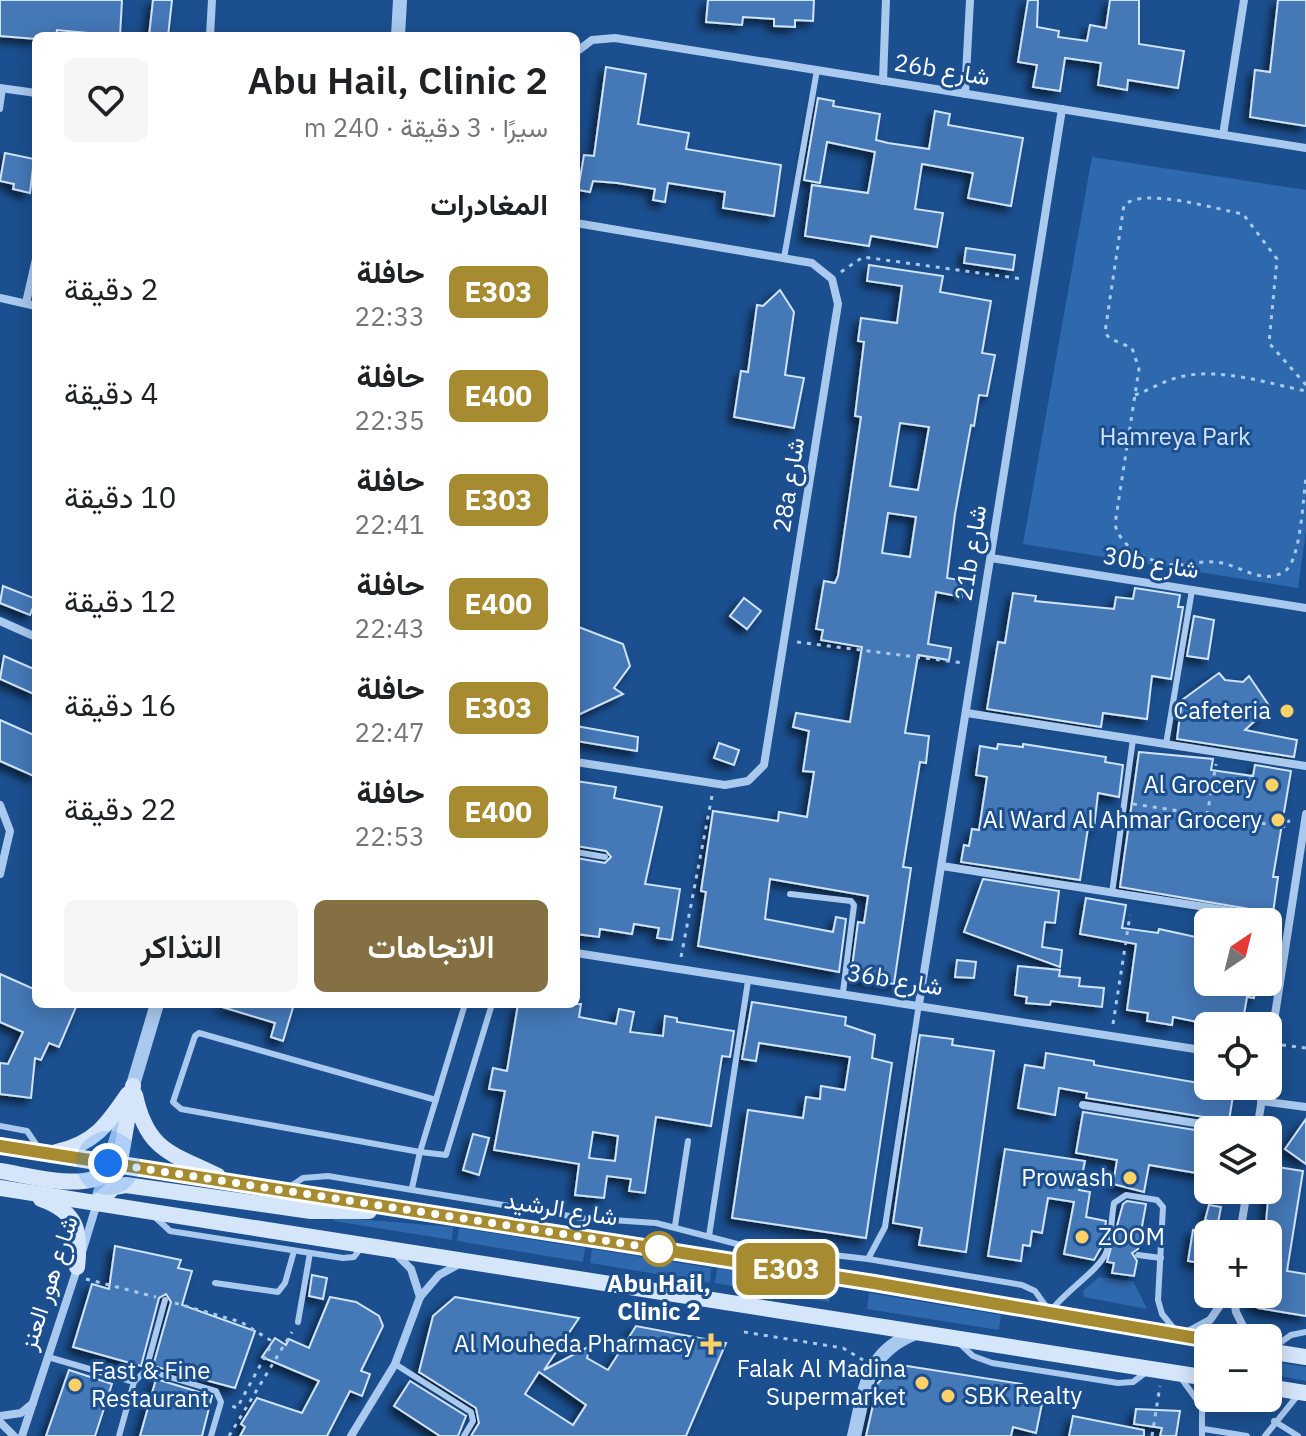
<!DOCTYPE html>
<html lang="ar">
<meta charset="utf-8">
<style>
body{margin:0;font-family:"IBM Plex Sans",Vazirmatn,sans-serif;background:#f6f6f6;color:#202124;direction:rtl;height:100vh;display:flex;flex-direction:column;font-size:30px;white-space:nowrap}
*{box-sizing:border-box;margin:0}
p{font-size:26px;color:#757577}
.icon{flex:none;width:44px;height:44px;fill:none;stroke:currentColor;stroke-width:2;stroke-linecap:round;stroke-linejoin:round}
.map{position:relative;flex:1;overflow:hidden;direction:ltr}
.drawer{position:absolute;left:32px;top:32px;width:548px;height:976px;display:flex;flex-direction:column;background:#fff;border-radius:12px;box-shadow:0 4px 20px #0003;direction:rtl}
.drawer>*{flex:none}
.badge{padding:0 16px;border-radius:12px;font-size:28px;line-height:52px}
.needle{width:52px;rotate:35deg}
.fabs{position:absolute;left:1194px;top:908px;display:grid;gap:16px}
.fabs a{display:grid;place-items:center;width:88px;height:88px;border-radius:12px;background:#fff;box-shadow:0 4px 20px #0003;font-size:40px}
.you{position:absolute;width:40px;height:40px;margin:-20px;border:6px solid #fff;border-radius:50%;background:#1a73e8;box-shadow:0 0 0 12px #1a73e833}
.map>.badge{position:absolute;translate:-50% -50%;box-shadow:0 0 0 4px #fff}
h2{padding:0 32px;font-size:30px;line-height:72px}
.round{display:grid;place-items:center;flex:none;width:84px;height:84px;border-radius:12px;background:#f6f6f6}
.head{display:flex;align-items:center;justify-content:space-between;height:136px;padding:0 32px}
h1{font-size:38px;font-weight:600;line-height:60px}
.button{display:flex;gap:16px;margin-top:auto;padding:16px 32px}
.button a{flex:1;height:92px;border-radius:12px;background:#847042;color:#fff;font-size:32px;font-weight:600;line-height:92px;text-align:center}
.button a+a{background:#f6f6f6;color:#202124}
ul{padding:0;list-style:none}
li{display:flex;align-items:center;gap:24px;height:104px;padding:0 32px}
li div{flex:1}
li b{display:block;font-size:30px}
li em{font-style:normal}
li .badge{min-width:88px;font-weight:700;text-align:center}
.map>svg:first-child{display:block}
.green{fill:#2e69ad}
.building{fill:#4478b7;stroke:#cfe3fa;stroke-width:2;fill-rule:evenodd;filter:url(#shadow)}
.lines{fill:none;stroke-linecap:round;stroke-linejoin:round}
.path{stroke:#a9c9ee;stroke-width:3;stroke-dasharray:4 6;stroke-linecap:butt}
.service{stroke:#a9c9ee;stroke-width:6}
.minor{stroke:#a9c9ee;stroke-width:8}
.tertiary{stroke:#a9c9ee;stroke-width:14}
.secondary{stroke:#d6e6fa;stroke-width:16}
.line-casing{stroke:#fff;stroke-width:18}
.line{stroke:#a78b30;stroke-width:12}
.walk{stroke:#fff;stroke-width:8;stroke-dasharray:0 14.4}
.poi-dot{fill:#ffd166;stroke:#1b4f8f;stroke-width:3}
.stop-dot{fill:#fff;stroke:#a78b30;stroke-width:4}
.labels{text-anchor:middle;stroke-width:6;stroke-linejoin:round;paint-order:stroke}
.street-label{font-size:24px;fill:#fff;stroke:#1b4f8f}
.park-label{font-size:24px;fill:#cfe3fa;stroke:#1b4f8f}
.poi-label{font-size:24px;fill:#fff;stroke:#1b4f8f;text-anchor:end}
.stop-label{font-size:24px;font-weight:bold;fill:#fff;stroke:#1b4f8f}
</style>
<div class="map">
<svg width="1306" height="1436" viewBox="0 0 1306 1436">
<defs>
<filter id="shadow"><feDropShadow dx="-5" dy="5" stdDeviation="4" flood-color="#0009"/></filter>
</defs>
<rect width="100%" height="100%" fill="#1b4f8f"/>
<g class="green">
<polygon points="1092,157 1306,190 1306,530 1298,588 1023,544"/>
<polygon points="333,1217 453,1227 452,1240 334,1221"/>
<polygon points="459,1228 585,1248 583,1262 457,1241"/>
<polygon points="592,1249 711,1268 710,1283 590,1263"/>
<polygon points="717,1268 831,1287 829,1302 715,1283"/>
<polygon points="1099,1277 1133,1281 1147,1309 1084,1297 1083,1291"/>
<polygon points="869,1293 1001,1315 999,1330 867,1309"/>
<polygon points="1268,1361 1306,1367 1306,1381 1268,1374"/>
</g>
<g class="building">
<polygon points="0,0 122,0 120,36 57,30 56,36 36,36 36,39 0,36"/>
<polygon points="153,0 172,0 168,36 149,36"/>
<polygon points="708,0 814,0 813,21 795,20 795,27 774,26 774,19 743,17 742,25 706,22"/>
<polygon points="1028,0 1038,0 1037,27 1059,31 1058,37 1087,41 1090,25 1106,28 1110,0 1139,0 1139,44 1184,51 1178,88 1128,80 1127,90 1098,85 1101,63 1065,58 1060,91 1033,87 1037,65 1018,62"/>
<polygon points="1278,0 1306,0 1306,126 1250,117 1255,70 1270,72"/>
<polygon points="606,67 646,74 638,124 689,133 686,149 781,165 774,216 723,208 725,192 668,183 665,202 653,200 655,189 617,183 593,181 590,192 578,190 584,155 594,156"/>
<polygon points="818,98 834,101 833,106 880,114 876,140 888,143 929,149 935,111 950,114 948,125 1023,138 1011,206 968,198 973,173 922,164 915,209 943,213 937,247 871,236 869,246 805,236 812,185 868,193 875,152 827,142 820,183 804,180"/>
<polygon points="5,153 34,159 30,193 13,189 14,184 0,181"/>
<polygon points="966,248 1015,255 1013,270 964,263"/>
<path d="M869,265L943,276L940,292L991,301L982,353L995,355L987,396L979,395L974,426L971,425L955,514L947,578L964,581L962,597L936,592L928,644L951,648L949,660L918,655L905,733L929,736L926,763L920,762L903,867L911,868L894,984L856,979L851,975L858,922L864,923L868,896L770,879L765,919L833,932L836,917L846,919L839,972L698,946L706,892L701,891L713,811L778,821L779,812L807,817L814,772L803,771L809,731L793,727L796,713L850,722L862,647L821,640L823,630L816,629L824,581L835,583L838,576L861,417L855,416L864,342L858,341L861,318L897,323L902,286L867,281ZM900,423L929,427L918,490L890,486ZM888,513L916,517L910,557L882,553Z"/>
<polygon points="780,290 794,312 785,375 804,378 794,428 734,417 741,371 748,372 757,305 763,306"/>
<polygon points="3,586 36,599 30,615 0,603"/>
<polygon points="1135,588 1180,595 1178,607 1183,607 1171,679 1152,676 1147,719 1103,713 1101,727 987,709 998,642 1005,643 1013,593 1036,596 1035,601 1114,609 1116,597 1133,599"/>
<polygon points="744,598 761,611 747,629 730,616"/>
<polygon points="1194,616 1214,620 1208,659 1187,656"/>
<polygon points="576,626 623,644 630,666 614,688 623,694 576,716"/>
<polygon points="4,656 36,670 36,695 0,679"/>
<polygon points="1219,673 1225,680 1243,682 1249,676 1270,707 1245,730 1297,740 1294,757 1177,739 1182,700"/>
<polygon points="0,720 36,736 36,777 0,761"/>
<polygon points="576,726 638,737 637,751 576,741"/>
<polygon points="719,743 739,750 734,765 714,758"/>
<polygon points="998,744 1023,747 1023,744 1106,757 1105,762 1123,765 1119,797 1098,793 1094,828 1088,828 1080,880 961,862 964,845 969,846 972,829 979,830 987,777 976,775 980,746 997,749"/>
<polygon points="1139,752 1213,759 1211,770 1253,776 1255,765 1291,771 1273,877 1278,877 1273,913 1120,887"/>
<polygon points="576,781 616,787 614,798 662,807 645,884 680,889 672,940 657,938 659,928 634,924 632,934 600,929 599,937 576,934 576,858 605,863 611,857 606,851 576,846"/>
<polygon points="983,879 1059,891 1055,923 1045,922 1042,947 1062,950 1060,967 964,932"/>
<polygon points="1086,898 1126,905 1122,928 1158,933 1159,929 1205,939 1199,982 1256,982 1254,998 1247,997 1242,1026 1217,1026 1173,1017 1172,1025 1147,1021 1148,1013 1127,1010 1136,944 1080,934"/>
<polygon points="957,960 976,962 974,978 955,977"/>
<polygon points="1018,966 1060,970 1059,976 1080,978 1079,986 1104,988 1102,1007 1051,1001 1050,1005 1026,1003 1027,997 1015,995"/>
<polygon points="0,974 36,990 36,1004 76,1007 59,1047 49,1043 41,1060 35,1058 31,1098 0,1094 0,1063 8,1064 23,1032 0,1022"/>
<polygon points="752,1002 846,1017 845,1025 875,1035 872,1058 892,1063 866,1238 732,1218 748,1110 803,1118 806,1097 820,1099 821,1086 845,1090 850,1057 759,1043 756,1061 742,1059"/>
<polygon points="222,1004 294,1004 283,1041 271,1037 275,1023 222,1007"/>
<path d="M518,1004H581L579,1017L616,1024L619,1009L634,1012L630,1032L663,1036L665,1016L677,1018V1022L734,1031L730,1057L722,1056L711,1126L656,1117L645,1193L629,1191L631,1179L607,1176L604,1198L575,1195L579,1164L494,1150L505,1091L489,1089L493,1068L507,1071ZM593,1132L618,1136L615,1161L589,1158Z"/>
<polygon points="920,1035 953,1039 952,1045 994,1051 966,1252 919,1245 922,1228 893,1223"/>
<polygon points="1046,1053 1094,1061 1094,1065 1234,1089 1229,1121 1086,1098 1087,1093 1059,1088 1055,1115 1018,1108 1025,1065 1044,1068"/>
<polygon points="1083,1112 1208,1132 1208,1175 1149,1165 1144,1192 1113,1184 1117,1160 1076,1153"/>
<polygon points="1306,1119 1306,1164 1285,1149"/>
<polygon points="473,1134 489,1138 479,1175 463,1170"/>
<polygon points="1005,1149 1085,1161 1079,1190 1090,1192 1086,1217 1106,1221 1102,1246 1094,1260 1064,1254 1074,1202 1048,1198 1042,1233 1032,1231 1030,1246 1023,1245 1021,1261 988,1256"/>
<polygon points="1271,1166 1303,1171 1287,1271 1306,1274 1306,1316 1258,1308 1242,1294 1268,1294 1268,1234 1265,1234"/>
<polygon points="1127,1201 1146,1204 1138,1249 1132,1253 1137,1261 1134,1276 1112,1273 1114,1263 1107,1262 1123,1204"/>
<polygon points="1209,1205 1221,1207 1218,1223 1205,1220"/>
<polygon points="1193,1230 1209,1233 1205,1264 1188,1261"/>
<polygon points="115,1246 181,1260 178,1268 192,1271 182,1305 255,1331 235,1388 153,1366 171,1302 166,1294 159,1298 141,1366 73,1347 92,1284 109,1289"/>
<polygon points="312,1275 327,1278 323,1299 309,1296"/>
<polygon points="330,1297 356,1302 379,1316 383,1326 361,1371 370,1374 362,1396 350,1391 327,1436 240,1436 245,1427 241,1424 257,1398 302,1413 319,1381 262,1357 275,1338 286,1345 289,1339 309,1348"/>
<path d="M455,1297L579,1318L544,1370L590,1346L587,1358L608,1370L636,1326L726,1343L686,1436H471L479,1423L476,1408L419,1372L433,1316ZM539,1372L586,1405L573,1425L525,1394Z"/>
<polygon points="907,1366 1022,1384 1021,1389 1044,1394 1036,1433 1013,1427 1011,1436 866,1436 878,1383 890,1371"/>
<polygon points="69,1370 112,1384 95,1436 46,1436"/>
<polygon points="156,1379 212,1396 202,1436 140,1436"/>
<polygon points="410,1381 466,1416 458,1436 440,1436 394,1406"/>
<polygon points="1136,1409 1180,1411 1176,1436 1160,1436 1162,1428 1134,1424"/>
<polygon points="1073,1416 1144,1430 1144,1436 1069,1436"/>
</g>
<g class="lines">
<g class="path">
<polyline points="841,272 863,257 1023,279"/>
<path d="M1306,385L1269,343L1277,259L1243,214C1215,209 1145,187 1124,205L1105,332L1109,338L1132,348L1139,369L1115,524C1120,549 1154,565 1178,565C1190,564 1202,561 1215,562C1238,563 1262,587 1285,571C1301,560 1303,497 1306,477"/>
<path d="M1135,395C1149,390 1162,382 1176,378C1216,366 1266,383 1306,391"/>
<polyline points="797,642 964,663"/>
<polyline points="1133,804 1287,827 1288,821 1294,822"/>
<polyline points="1207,815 1216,764"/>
<polyline points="681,957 712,796"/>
<polyline points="1113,1024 1130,915"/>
<polyline points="1282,1045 1306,1048"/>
<polyline points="86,1279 156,1297"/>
<polyline points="175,1303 241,1322 270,1340 269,1349 237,1408 232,1406"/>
<polyline points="744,1332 843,1348 863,1360"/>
<polyline points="229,1436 292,1332"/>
<polyline points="1152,1436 1160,1386"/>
</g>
<g class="service">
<polyline points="0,109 3,88"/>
<polyline points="784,258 817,70"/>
<polyline points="1166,744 1192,590"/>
<polyline points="576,852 605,857"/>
<polyline points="1112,893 1133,739"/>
<polyline points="790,894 851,901 854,905 843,992"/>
<polyline points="465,1004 420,1152 446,1155 492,1004"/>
<polyline points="0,1126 27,1131 40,1150"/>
<path d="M288,1188L303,1178L328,1176L582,1218L656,1223L737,1244L868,1259L1022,1285L1035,1291L1050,1312C1064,1292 1098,1271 1106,1253C1112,1238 1111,1219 1114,1203L1126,1195L1157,1200L1163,1207L1158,1300L1162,1314L1175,1330"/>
<polyline points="412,1188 420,1152 181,1109 173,1102 195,1036 199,1033 436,1100"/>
<polyline points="156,1218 170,1231 343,1258 354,1257 363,1245"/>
<polyline points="675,1226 688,1141"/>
<polyline points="709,1236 748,981"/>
<polyline points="1138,1255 1161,1258"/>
<polyline points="868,1259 885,1227 919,1004"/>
<polyline points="215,1283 278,1292 285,1283 294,1251"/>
<polyline points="298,1322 310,1253"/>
<polyline points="958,1342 973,1356 992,1363 1118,1383 1133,1382 1149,1370"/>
<polyline points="1274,1347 1291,1335 1306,1332"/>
<polyline points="48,1357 134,1382"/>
<polyline points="395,1364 471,1412 473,1421 464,1436"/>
<polyline points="146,1370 216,1391 221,1402 211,1436"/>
<polyline points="1181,1378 1202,1407 1202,1436"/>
<polyline points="1274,1421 1298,1436"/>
<polyline points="1204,1429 1247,1436"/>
<polyline points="119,1436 134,1382 146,1370 165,1300"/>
<polyline points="1265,1436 1298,1395"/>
</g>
<g class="minor">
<polyline points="210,36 212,0"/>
<polyline points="576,52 592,40 615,38 1306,148"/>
<polyline points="883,81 886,0"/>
<polyline points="0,88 36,93"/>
<polyline points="965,94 970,0"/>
<polyline points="1223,135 1244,0"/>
<polyline points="576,223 812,263 832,279 838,304 764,765 748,781 725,785 576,762"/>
<polyline points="0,298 36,306"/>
<polyline points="26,303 36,259"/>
<polyline points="991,558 1306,608"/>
<polyline points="0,621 36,637"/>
<polyline points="967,713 1306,766"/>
<polyline points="0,805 10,831 0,874"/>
<polyline points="942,866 1263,916"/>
<polyline points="576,953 1208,1051"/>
<polyline points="919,1004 1062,109"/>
<polyline points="1268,1060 1306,814"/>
<polyline points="1261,1101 1306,1107"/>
<polyline points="1083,1105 1239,1130"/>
<polyline points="1257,1130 1264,1086"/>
<polyline points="1240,1234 1247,1190"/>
<polyline points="83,1249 97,1203"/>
<polyline points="396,1254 411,1269 420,1297"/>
<polyline points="1233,1294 1236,1312 1249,1338"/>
<polyline points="1186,1333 1210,1320 1228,1294"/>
<polyline points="0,1416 21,1413 33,1403"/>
<polyline points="0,1422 14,1436"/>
<polyline points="22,1436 78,1266"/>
<polyline points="351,1436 395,1364 420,1297 439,1275 461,1263"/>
</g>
<g class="tertiary">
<polyline points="398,36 400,0"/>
<polyline points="130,1095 157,1004"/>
<polyline points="97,1203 121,1123"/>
<path d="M854,1436C866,1387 865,1352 918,1332"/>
</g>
<g class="secondary">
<path d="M135,1095C147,1151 171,1153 218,1176"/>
<polyline points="0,1146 874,1283 1208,1340"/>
<path d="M56,1152C94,1144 107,1125 128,1094"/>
<path d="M0,1171C34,1176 104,1199 121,1156L133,1086"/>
<polyline points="0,1188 1208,1378"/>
<path d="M41,1199C78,1212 81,1232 77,1267"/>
<polyline points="97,1203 114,1187 126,1185 311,1211 369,1211"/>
<polyline points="1268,1351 1306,1357"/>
<polyline points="1268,1387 1306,1393"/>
</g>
</g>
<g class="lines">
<g class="line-casing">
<polyline id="line" points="0,1146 874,1283 1208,1340"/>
</g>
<use href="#line" class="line"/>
<polyline class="walk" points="108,1163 659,1249"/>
</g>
<g class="poi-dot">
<circle cx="1287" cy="711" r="8"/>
<circle cx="1272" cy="785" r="8"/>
<circle cx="1278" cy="820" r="8"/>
<circle cx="1130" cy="1178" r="8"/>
<circle cx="1082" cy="1237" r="8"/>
<path d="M707 1332h8v8h8v8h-8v8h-8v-8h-8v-8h8z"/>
<circle cx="922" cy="1383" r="8"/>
<circle cx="75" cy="1385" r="8"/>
<circle cx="948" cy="1396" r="8"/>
</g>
<circle class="stop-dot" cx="659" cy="1249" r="16"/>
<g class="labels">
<g class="street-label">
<text transform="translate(942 70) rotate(9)" y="8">26b شارع</text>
<text transform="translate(789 485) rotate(-81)" y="8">28a شارع</text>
<text transform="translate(971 553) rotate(-81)" y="8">21b شارع</text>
<text transform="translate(1151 563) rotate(9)" y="8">30b شارع</text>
<text transform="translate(895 980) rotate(9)" y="8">36b شارع</text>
<text transform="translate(561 1209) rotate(9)" y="8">شارع الرشيد</text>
<text transform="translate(49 1283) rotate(-72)" y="8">شارع هور العنز</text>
</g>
<g class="park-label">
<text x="1175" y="445">Hamreya Park</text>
</g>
<g class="poi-label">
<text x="1271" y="719">Cafeteria</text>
<text x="1256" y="793">Al Grocery</text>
<text x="1262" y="828">Al Ward Al Ahmar Grocery</text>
<text x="1114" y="1186">Prowash</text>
<text x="1098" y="1245" text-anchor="start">ZOOM</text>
<text x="695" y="1352">Al Mouheda Pharmacy</text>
<text x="906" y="1377">Falak Al Madina<tspan x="906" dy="28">Supermarket</tspan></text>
<text x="91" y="1379" text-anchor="start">Fast &amp; Fine<tspan x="91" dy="28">Restaurant</tspan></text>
<text x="964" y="1404" text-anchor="start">SBK Realty</text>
</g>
<g class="stop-label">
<text x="659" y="1292">Abu Hail,<tspan x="659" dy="28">Clinic 2</tspan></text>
</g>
</g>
</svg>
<div class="fabs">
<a><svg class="needle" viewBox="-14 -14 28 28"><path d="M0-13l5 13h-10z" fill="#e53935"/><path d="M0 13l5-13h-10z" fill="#757577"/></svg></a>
<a><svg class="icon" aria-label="locate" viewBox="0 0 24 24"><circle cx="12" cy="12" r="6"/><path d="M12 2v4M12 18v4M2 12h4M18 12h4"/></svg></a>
<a><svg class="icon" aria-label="layers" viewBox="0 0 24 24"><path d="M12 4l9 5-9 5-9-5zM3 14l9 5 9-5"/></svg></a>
<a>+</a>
<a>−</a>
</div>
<div class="you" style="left:108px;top:1163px"></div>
<b class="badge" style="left:786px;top:1269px;background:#a78b30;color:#fff">E303</b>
<section class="drawer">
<div class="head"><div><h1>Abu Hail, Clinic 2</h1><p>سيرًا · 3 دقيقة · 240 m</p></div><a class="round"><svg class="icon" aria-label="heart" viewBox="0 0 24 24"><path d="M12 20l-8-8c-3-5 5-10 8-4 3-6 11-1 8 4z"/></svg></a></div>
<h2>المغادرات</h2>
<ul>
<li><span class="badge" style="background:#a78b30;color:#fff">E303</span><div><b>حافلة</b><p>22:33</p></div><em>2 دقيقة</em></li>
<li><span class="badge" style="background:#a78b30;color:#fff">E400</span><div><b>حافلة</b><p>22:35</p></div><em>4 دقيقة</em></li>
<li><span class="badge" style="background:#a78b30;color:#fff">E303</span><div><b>حافلة</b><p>22:41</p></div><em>10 دقيقة</em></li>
<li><span class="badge" style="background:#a78b30;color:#fff">E400</span><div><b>حافلة</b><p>22:43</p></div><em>12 دقيقة</em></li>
<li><span class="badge" style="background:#a78b30;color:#fff">E303</span><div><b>حافلة</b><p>22:47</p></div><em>16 دقيقة</em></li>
<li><span class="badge" style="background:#a78b30;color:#fff">E400</span><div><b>حافلة</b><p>22:53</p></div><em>22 دقيقة</em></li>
</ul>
<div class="button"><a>الاتجاهات</a><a>التذاكر</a></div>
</section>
</div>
